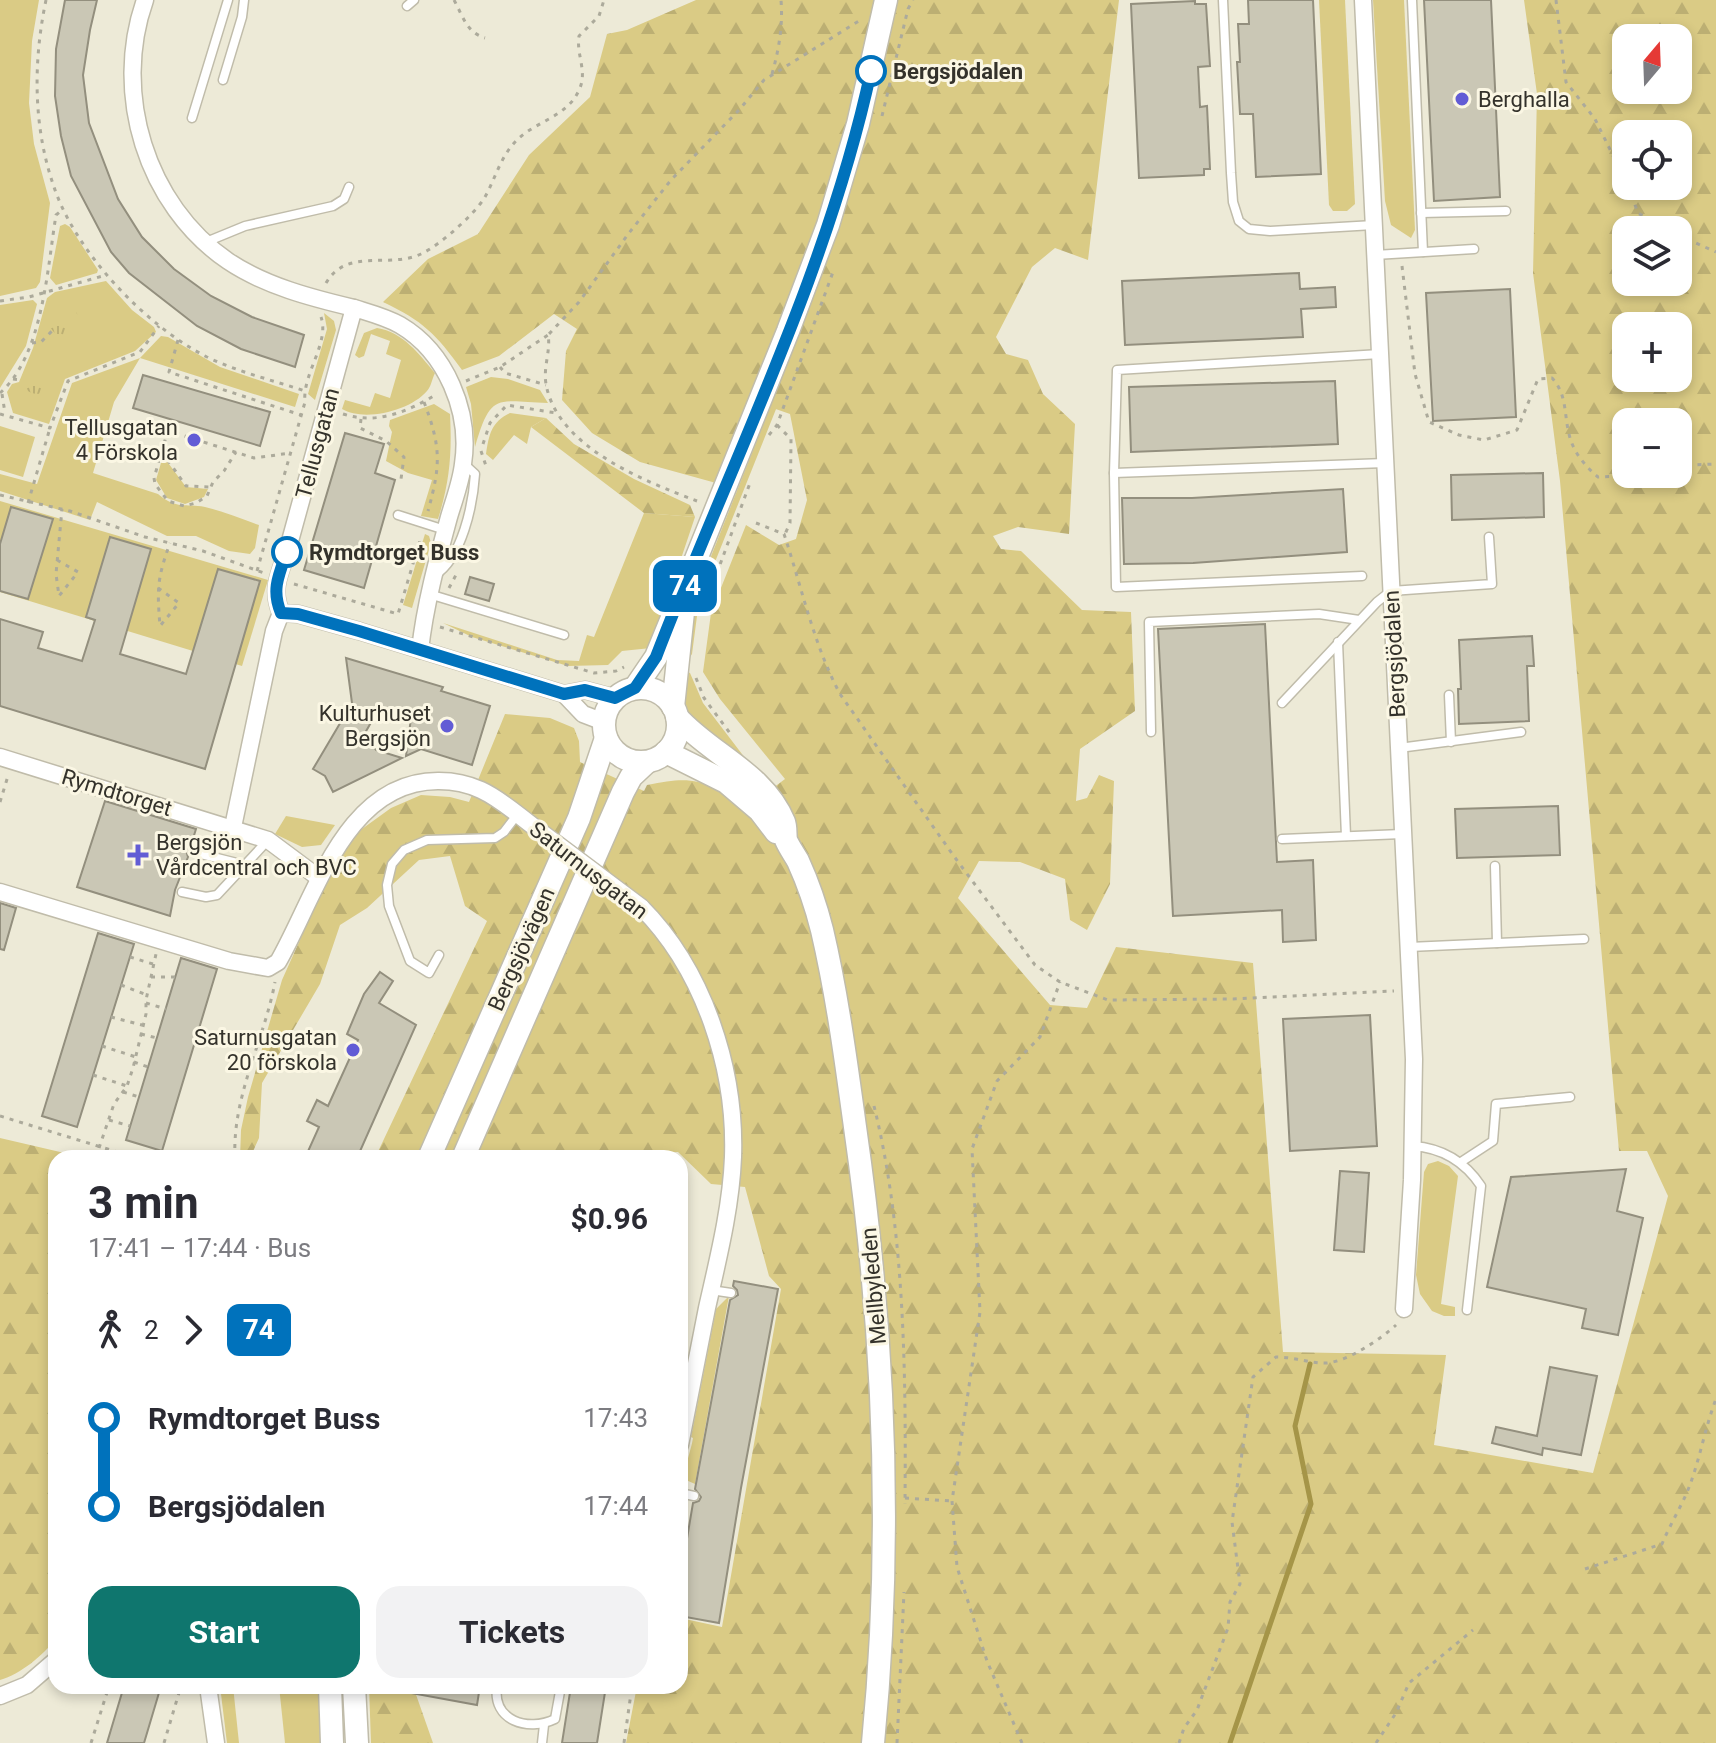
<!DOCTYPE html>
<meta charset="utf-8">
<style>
body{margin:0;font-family:Roboto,sans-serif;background:#f2f2f3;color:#2b2b33;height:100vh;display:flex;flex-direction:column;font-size:30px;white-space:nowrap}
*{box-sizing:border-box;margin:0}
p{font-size:26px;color:#7c7c81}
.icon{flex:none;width:44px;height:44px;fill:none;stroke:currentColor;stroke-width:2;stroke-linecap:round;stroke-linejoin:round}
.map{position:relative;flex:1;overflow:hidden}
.panel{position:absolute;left:48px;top:1150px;width:640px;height:544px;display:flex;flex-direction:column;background:#fff;border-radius:24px;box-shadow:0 4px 12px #0003}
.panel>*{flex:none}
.badge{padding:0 16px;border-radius:12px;font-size:28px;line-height:52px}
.needle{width:52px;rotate:19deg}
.controls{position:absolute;left:1612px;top:24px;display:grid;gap:16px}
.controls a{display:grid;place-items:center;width:80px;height:80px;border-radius:16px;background:#fff;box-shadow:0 4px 12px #0003;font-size:40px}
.map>.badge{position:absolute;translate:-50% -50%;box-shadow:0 0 0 4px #fff}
.legs{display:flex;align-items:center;gap:12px;height:88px;padding:0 40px;font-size:26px}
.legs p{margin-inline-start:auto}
.head{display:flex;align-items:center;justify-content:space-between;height:136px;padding:0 40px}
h1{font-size:44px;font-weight:700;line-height:60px}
.cta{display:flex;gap:16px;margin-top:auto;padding:16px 40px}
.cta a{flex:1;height:92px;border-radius:24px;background:#0f766e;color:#fff;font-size:32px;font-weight:700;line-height:92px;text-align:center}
.cta a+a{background:#f2f2f3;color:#2b2b33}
ul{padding:0 40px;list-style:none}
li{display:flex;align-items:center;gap:28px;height:88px;font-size:30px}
li i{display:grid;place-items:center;width:12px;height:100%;margin:0 10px;background:currentColor}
li i::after{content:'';width:20px;height:20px;margin:-10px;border:6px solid;border-radius:50%;background:#fff}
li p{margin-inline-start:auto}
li:first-child i{background:linear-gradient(#0000 50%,currentColor 0)}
li:last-child i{background:linear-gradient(currentColor 50%,#0000 0)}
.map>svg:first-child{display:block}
.grass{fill:#dacb85}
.forest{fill:url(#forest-firs);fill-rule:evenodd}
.park{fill:url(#park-tufts)}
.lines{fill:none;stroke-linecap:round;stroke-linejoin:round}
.stream{stroke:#a59548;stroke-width:5}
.building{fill:#cac7b5;stroke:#938f7e;stroke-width:2}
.lane-casing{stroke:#c0bcaa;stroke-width:11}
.street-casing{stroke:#c0bcaa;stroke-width:19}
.secondary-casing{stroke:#c0bcaa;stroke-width:25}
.path{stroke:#acaa9b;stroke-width:3;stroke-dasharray:4 6;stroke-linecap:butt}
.lane{stroke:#fff;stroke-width:8}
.street{stroke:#fff;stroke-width:16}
.secondary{stroke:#fff;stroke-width:22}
.street-bridge-casing{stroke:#c0bcaa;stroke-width:19;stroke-linecap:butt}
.street-bridge{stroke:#fff;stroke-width:16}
.line-1-casing{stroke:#fff;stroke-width:18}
.line-1{stroke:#0072bc;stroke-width:12}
.stop-1-dot{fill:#fff;stroke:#0072bc;stroke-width:4}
.poi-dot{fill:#625cd5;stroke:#fbf7e4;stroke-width:3}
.labels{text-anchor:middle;stroke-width:6;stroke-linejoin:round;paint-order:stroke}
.stop-label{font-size:22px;font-weight:bold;fill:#34322b;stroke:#fbf7e4;text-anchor:start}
.poi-label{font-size:22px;fill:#34322b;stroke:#fbf7e4;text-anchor:end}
.street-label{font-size:22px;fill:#34322b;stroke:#fbf7e4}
</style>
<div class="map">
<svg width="1716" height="1743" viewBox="0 0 1716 1743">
<defs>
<pattern id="forest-firs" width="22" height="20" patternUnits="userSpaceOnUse" patternTransform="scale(2)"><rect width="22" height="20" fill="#dacb85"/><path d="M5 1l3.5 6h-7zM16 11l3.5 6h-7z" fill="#bcaf73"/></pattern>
<pattern id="park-tufts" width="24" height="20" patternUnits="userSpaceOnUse" patternTransform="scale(2)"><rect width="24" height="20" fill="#dacb85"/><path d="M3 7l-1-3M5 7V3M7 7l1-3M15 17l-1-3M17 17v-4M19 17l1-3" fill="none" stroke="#bcaf73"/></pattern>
</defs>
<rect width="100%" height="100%" fill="#edead7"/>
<g class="grass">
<polygon points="0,0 39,0 32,41 29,103 34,144 50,203 40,282 36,288 0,296"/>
<polygon points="1319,0 1345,0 1355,204 1347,211 1333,211 1329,205"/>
<polygon points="1373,0 1404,0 1415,230 1411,238 1391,225 1385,201"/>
<polygon points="65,224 70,227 98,270 97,273 56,285 50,278 60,226"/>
<polygon points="106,281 132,310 154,327 156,332 135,351 65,379 49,424 13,413 7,392 12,384 19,382 33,348 47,298 55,292"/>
<polygon points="820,281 796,359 707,582 697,616 692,654 687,661 693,609 706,569"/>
<polygon points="33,300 37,304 26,346 0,388 0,305"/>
<polygon points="324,313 334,321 336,330 315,400 308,394 327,329"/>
<path d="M377,328C403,332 419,354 435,373C432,379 431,387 427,391C410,411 364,422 342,409L345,400L370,407L375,393L390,398L401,360L386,354L390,341L371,334L364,356L359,358L355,355L364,333Z"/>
<path d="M161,336L168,337L220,367L299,394L295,407L140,358L114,402L93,473L158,494C177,510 185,503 205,507C223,511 242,519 259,525L255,548L250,554L229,551L196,536H167L97,502L90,520L0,491V474L37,484L72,383L140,358Z"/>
<path d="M491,377L508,379L540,390L548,403C496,401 491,392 475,447L471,404L466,387Z"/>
<path d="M434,404L450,414C452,453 450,481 438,519L421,516L432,480L408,473L386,461L392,432L389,426L390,420Z"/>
<path d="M510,413L546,418L531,427L527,444L514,435L493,460L486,454C489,435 491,422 510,413Z"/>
<polygon points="0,426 35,437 23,477 0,470"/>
<polygon points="163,456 186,487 208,489 204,497 185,504 167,498 156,480"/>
<polygon points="0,501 268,580 242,666 0,592"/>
<polygon points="644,513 695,517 651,648 622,651 608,665 568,666 472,637 443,623 557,660 579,661 587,635 594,637"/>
<polygon points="425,534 429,536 431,543 412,608 403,605"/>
<polygon points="683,670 690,673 703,703 758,775 689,716 683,693"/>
<polygon points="286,816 335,825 321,845 302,847 275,834"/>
<polygon points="1438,1161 1449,1166 1458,1176 1441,1304 1455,1307 1455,1316 1444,1316 1432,1311 1420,1294 1416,1275 1424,1172 1428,1164"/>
<path d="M729,1296L695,1484L686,1480C683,1468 691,1452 693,1438L691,1437L716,1309Z"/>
<polygon points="220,1686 233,1686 239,1743 227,1743"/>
<polygon points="279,1686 319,1686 322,1743 285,1743"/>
</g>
<g class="forest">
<path d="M696,0H1119L1088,260L1055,248L1032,267L996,337L1006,354L1028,360L1043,394L1075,424L1069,534L1018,527L993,536L1001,549L1021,551L1082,610L1131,612L1135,711L1080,749L1076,801L1087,798L1099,775L1114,781L1110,884L1087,930L1070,920L1065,879L1020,862L979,861L958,898L1050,1005L1087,1008L1116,947L1253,963L1283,1352L1446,1355L1434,1445L1593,1473L1668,1196L1647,1151H1619L1560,481L1533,273L1537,94L1524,0H1716V1743H626L637,1686H680V1618L722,1627L781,1289L769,1276L745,1187L711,1184L678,1152L636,1153L633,1158H375L487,921L465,906L450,856L419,860L367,908L340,925L320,984L262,1083L259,1138L250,1158H240L241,1130L248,1097L282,980L329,875L355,834L391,808L421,795L450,797L469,802L505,714L550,718L574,728L579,741L580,762L644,791L647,785C697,774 705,782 749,806L785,779L720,699L703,672L711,613L746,525L779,545L796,539L807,500L790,414L750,400L716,483L640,462L592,433L562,400L566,351L577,329L554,314L499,356L462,370C436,334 423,321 383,302L428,259L478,234L529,155L590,97L607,34L627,30ZM1626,38H1678V90H1626ZM1626,134H1678V186H1626ZM1626,230H1678V282H1626ZM1626,326H1678V378H1626ZM1626,422H1678V474H1626Z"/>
<polygon points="546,418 574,444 634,479 690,505 695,517 644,513 531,427"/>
<path d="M0,1138L86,1158H56V1639C42,1656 21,1674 0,1680Z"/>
<polygon points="369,1686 413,1686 433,1743 371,1743"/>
</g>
<g class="park">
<circle cx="64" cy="321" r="15"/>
<circle cx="37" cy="379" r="15"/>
</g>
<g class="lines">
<polyline class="stream" points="1230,1743 1311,1504 1295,1426 1310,1364"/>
</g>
<g class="building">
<polygon points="65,0 97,0 90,30 83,75 89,123 118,199 142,237 174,269 211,296 252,317 304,335 295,367 241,349 197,326 129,273 111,252 71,176 61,136 55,96 56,49"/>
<polygon points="1248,0 1313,0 1321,174 1256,177 1253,114 1240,114 1237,62 1240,62 1238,24 1249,24"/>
<polygon points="1424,0 1491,0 1500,197 1434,201"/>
<polygon points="1195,1 1195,4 1206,4 1210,66 1198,67 1200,107 1207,106 1210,169 1204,169 1204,175 1139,178 1131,4"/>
<polygon points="1299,273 1300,289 1335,287 1336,307 1301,309 1303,337 1125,345 1122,281"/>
<polygon points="1510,289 1516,417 1433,421 1426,293"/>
<polygon points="143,375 270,412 260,446 133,408"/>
<polygon points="1335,381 1338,444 1131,452 1129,387"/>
<polygon points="345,433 384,444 375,473 395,480 364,588 304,570"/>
<polygon points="1543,473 1544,517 1452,520 1451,475"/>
<polygon points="1343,489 1347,552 1193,563 1124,564 1122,498 1192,498"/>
<polygon points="11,507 53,519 28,599 0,591 0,544"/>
<polygon points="110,537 151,549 120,654 186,674 218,569 260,581 205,769 0,706 0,619 43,632 38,648 82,661 95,620 86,617"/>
<polygon points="470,577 494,584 489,601 465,594"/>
<polygon points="1265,624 1277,862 1313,860 1316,940 1283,942 1282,910 1173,916 1158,629"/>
<polygon points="1532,636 1534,666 1527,666 1529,721 1459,724 1458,689 1461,689 1459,640"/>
<polygon points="346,658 443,687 441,691 490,706 472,765 421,749 406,756 411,718 391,708 377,712 365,733 376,750 402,758 333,792 325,776 313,769 352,703"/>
<polygon points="105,801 196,829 191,845 186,850 188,857 175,890 170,916 77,887"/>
<polygon points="1558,806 1560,855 1457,858 1455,809"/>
<polygon points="0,903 16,908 4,950 0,949"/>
<polygon points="98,933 134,944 77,1127 42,1116"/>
<polygon points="181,958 217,969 162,1151 126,1140"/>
<polygon points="380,972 393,981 379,1003 416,1025 357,1158 305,1158 319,1127 307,1121 317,1100 328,1106 358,1040 347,1034 364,994"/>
<polygon points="1370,1015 1377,1146 1290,1151 1283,1019"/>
<polygon points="1626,1169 1617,1211 1643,1218 1618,1335 1582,1328 1586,1309 1487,1287 1511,1177"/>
<polygon points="1340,1171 1369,1173 1364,1252 1334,1250"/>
<polygon points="734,1281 778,1289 741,1488 719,1623 680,1616 680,1580 693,1503 699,1501 701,1497 695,1489 730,1300 738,1295 737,1290 733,1286"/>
<polygon points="1550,1367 1597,1376 1581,1455 1543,1448 1542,1455 1492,1443 1496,1427 1537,1436"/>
<polygon points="124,1686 161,1686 144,1743 107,1743"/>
<polygon points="412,1686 480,1686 477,1705 411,1693"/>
<polygon points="571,1686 606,1686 597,1743 562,1743"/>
</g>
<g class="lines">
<g class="lane-casing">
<g id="lane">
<polyline points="1223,0 1231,173 1233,202 1239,221 1249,229 1270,231 1374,225"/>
<polyline points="1412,0 1423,252"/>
<polyline points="407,6 414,0"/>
<polyline points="223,80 242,17 244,0"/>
<polyline points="192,118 228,0"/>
<polyline points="1421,213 1506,211"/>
<polyline points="206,242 245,226 333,206 344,199 349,187"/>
<polyline points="1375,255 1474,249"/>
<polyline points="1114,473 1385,463"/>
<polyline points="398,515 445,530"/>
<path d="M435,575C462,558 473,505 475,474L463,463"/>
<polyline points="1362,576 1116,587 1114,473 1117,370 1380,354"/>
<polyline points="429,594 564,635"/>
<polyline points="1338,642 1346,836"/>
<polyline points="1449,695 1451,742"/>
<polyline points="1282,703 1377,602 1391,591 1492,584 1489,537"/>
<polyline points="1151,732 1149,622 1319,614 1359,620"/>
<polyline points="1399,748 1521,732"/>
<polyline points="1282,839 1402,834"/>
<polyline points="193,852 245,865 268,840"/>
<polyline points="1495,866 1497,943"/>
<polyline points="182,892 206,897 217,895 245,865"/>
<polyline points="1409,947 1584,939"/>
<polyline points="439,955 429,973 410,961 389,906 387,885 392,864 404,850 427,840 495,838 504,832 517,815"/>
<path d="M1413,1146C1442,1148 1465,1162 1481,1186L1467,1310"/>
<polyline points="1461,1162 1493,1141 1496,1104 1570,1097"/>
<polyline points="711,1290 731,1293"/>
<polyline points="680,1493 694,1496"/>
<path d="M497,1686C492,1721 528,1732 555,1719L561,1686"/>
<polyline points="542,1743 544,1725"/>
</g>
</g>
<g class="street-casing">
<g id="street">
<path d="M145,0C112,93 146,205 228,261C265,286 312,298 354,308"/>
<polyline points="1363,0 1414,1059 1412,1180 1404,1309"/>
<polyline points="281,613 298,614 359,631 564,694 585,690 615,698"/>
<polyline points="564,694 583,714 604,722"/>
<polyline points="0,757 268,840 319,878"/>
<path d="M233,827L274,631L281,613C271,590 279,574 287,552L354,308C370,313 386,317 400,325C446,352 471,412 463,464C461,482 454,500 449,517C437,561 425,605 420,650"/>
<path d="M0,892L229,961L268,968L278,962C316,896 346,780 439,781C453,781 468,784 481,790C503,800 521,818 541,832"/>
<path d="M641,907C704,970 736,1069 733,1157C731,1208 718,1259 707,1308C698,1353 689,1399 680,1445"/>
<polyline points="208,1686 216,1743"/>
<polyline points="0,1696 27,1685 56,1660"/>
</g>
</g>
<g class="secondary-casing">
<g id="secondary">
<circle cx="641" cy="725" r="37"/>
<polyline points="635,688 656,657 688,579 788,331 828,225 858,124 886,0"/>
<polyline points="673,707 683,612"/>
<path d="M677,717C710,754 764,773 784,822C786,827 785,834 786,840C789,847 794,854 798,861C808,883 816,906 822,930C837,994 846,1061 855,1127C884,1328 893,1540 873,1743"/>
<polyline points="666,752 726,782 760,811 776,832"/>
<polyline points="429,1158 579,818 606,738"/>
<polyline points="463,1158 623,792 631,777 647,762"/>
<polyline points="330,1686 332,1743"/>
<polyline points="354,1686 357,1743"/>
</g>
</g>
<g class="path">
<path d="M46,0C33,62 33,127 54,187C76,253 146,326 207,357C238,372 272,380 305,391"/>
<path d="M454,0C463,16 466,32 485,38"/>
<polyline points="1556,0 1566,82 1595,119 1626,182"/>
<path d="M772,74C779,49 783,26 781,0"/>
<polyline points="882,116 908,9 913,0"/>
<polyline points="1628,186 1638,213 1667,230"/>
<polyline points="1678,235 1716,252"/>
<path d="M1402,266L1415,374L1429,422L1459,435L1484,440L1517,430L1538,379L1552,378C1567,394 1564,414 1569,434C1573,452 1585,466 1598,477L1665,474"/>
<path d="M326,283C347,247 389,269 421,254C440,245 474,215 485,197C496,177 501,155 518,139C537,121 568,116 579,90C588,72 576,55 579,36L599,16L604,0"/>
<polyline points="0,301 29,297 106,275"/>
<polyline points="178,340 169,372 301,415"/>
<polyline points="32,343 41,342 52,331"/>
<polyline points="500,367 505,373 546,385"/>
<polyline points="13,379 22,380"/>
<polyline points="466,381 500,367 548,335"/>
<path d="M0,393C43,355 47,270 56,215L62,210"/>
<polyline points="2,394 5,413"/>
<path d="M424,402C441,447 441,464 428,511"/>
<polyline points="0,414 50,428 68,381 140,352 159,326"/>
<path d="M343,414C377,425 407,412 437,394"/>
<polyline points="361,419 360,428 386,441 404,457 401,479"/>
<polyline points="777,425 791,439 790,523 785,534"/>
<polyline points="156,427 254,458 291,453"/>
<polyline points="168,430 154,478 155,484 168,501 184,506 196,503 207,496 213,482 224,471 236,452"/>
<polyline points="769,435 777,425 833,272"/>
<polyline points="483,444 490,423 507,405 556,413"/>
<polyline points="481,451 486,466"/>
<polyline points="162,452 186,486 211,487"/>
<polyline points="1678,469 1692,465 1716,464"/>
<polyline points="0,495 70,511 145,537 203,551 264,573"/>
<path d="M697,501C644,481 557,447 546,384C543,367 551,350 548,335L579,302L629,233L671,180L739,110L764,80L862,19"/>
<polyline points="28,503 50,428"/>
<path d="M756,523L784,534C802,588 813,643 840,694L953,855L1035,965L1060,982L1108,1000L1233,999L1394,991"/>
<polyline points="57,560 78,572 59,596 56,574 62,509"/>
<path d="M257,571L305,402C302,374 330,343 321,317"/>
<polyline points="294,584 398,614 421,537"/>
<path d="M158,588L179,603L160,626C157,589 157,579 170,543"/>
<polyline points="449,588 457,573"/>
<polyline points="703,611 750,483"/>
<polyline points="440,627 594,673 616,671 624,667"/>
<polyline points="696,678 704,698 732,736"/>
<polyline points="0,802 8,776"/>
<polyline points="130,957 153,964"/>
<polyline points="151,977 175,977"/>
<polyline points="121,985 147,995"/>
<polyline points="146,1003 166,1009"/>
<polyline points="111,1017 142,1025"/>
<polyline points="141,1034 157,1038"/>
<polyline points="102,1046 136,1057"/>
<polyline points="134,1062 148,1067"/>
<polyline points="93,1075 127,1086"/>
<polyline points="123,1092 139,1097"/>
<path d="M874,1106C905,1231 906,1376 905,1504"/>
<polyline points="0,1116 137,1158"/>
<polyline points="109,1120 130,1126"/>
<polyline points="99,1148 114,1104 127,1086 133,1068 146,1014 146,1000 156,954"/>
<path d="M235,1158C232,1096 264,1041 275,982"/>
<polyline points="905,1498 952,1501"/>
<path d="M1585,1569L1662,1544C1671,1522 1685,1501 1692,1479C1701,1453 1706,1425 1716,1399"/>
<polyline points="91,1743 109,1686"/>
<polyline points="164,1743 181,1686"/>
<polyline points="624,1743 632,1686"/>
<polyline points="897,1743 904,1592"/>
<polyline points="1022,1743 987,1661 957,1567 952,1501 980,1312 972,1149 997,1081 1040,1037 1060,982"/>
<path d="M1179,1743L1184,1728L1197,1710L1228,1628L1230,1602L1240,1584L1232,1522L1253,1377L1276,1357C1292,1357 1306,1362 1322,1363C1343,1365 1381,1339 1396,1325"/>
<polyline points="1376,1743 1396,1713 1409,1683 1473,1630"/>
</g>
<use href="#lane" class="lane"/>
<use href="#street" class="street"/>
<use href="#secondary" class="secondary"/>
<g class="street-bridge-casing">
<polyline id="street-bridge" points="541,832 641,907"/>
</g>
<use href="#street-bridge" class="street-bridge"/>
</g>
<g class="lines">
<g class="line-1-casing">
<path id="line-1" d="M287,552C279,574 271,590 281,613L298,614L359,631L564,694L585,690L615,698L635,688L656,657C730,464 827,275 871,71"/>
</g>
<use href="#line-1" class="line-1"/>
</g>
<g class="stop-1-dot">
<circle cx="871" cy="71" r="14"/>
<circle cx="287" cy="552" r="14"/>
</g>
<g class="poi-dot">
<circle cx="1462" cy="99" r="8"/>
<circle cx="194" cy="440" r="8"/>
<circle cx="447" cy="726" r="8"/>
<path d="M134 843h8v8h8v8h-8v8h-8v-8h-8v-8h8z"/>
<circle cx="353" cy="1050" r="8"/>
</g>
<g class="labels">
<g class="stop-label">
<text x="893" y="79">Bergsjödalen</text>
<text x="309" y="560">Rymdtorget Buss</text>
</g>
<g class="poi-label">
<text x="1478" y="107" text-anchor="start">Berghalla</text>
<text x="178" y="435">Tellusgatan<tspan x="178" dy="25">4 Förskola</tspan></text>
<text x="431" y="721">Kulturhuset<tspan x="431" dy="25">Bergsjön</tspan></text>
<text x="156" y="850" text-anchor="start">Bergsjön<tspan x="156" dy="25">Vårdcentral och BVC</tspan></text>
<text x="337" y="1045">Saturnusgatan<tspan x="337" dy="25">20 förskola</tspan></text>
</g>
<g class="street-label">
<text transform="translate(317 443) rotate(-75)" y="8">Tellusgatan</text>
<text transform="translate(1394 654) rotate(-93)" y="8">Bergsjödalen</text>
<text transform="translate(117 792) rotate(17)" y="8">Rymdtorget</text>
<text transform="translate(589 870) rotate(38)" y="8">Saturnusgatan</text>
<text transform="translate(521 949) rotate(-66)" y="8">Bergsjövägen</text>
<text transform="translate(873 1286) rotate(-95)" y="8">Mellbyleden</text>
</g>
</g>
</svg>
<div class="controls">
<a><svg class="needle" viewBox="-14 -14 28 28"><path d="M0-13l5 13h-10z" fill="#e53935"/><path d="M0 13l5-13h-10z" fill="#7c7c81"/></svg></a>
<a><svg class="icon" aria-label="locate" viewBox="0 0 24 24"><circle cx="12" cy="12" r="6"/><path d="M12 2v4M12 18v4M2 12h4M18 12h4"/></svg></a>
<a><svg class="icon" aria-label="layers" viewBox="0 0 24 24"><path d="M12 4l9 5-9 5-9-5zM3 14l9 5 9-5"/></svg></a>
<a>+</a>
<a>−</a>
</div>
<b class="badge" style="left:685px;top:586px;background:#0072bc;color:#fff">74</b>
<section class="panel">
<div class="head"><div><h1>3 min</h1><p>17:41 – 17:44 · Bus</p></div><b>$0.96</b></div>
<div class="legs"><svg class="icon" aria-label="walk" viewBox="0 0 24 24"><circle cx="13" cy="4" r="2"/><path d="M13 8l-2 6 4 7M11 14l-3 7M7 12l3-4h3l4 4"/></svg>2<svg class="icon" aria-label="forward" viewBox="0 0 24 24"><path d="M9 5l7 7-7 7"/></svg><b class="badge" style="background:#0072bc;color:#fff">74</b></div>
<ul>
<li><i style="color:#0072bc"></i><b>Rymdtorget Buss</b><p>17:43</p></li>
<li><i style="color:#0072bc"></i><b>Bergsjödalen</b><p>17:44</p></li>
</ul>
<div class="cta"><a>Start</a><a>Tickets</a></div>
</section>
</div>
